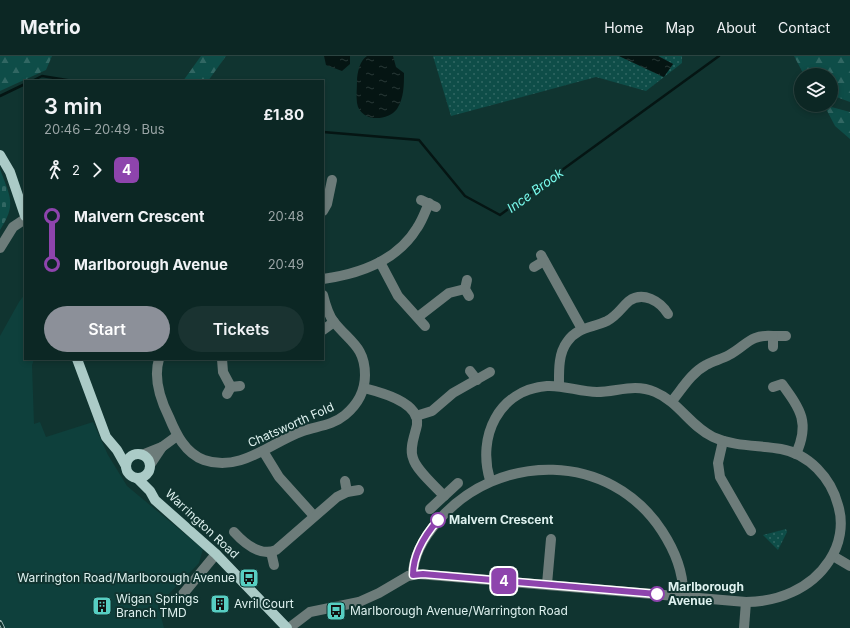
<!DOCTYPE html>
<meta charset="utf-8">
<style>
body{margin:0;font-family:Inter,sans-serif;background:#1a3331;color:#f1f3f6;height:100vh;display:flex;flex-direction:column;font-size:15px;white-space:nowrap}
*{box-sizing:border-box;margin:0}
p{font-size:13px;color:#9aa5a6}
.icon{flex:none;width:22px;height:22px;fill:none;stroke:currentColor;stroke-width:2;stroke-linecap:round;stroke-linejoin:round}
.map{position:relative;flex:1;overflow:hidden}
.details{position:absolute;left:24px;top:24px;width:300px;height:280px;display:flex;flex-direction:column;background:#0c2724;border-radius:0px;box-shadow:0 2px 6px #0003,0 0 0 1px #2c4441}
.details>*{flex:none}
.badge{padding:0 8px;border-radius:6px;font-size:14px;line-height:26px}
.controls{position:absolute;left:794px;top:12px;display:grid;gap:8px}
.controls a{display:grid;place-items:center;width:44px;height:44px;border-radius:50%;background:#0c2724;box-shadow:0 2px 6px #0003,0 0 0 1px #2c4441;font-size:20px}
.map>.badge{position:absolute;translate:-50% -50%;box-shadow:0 0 0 2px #fff}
.legs{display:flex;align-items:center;gap:6px;height:44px;padding:0 20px;font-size:13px}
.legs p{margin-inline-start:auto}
.headline{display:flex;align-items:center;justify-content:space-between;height:68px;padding:0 20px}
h1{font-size:22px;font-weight:600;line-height:30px}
.cta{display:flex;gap:8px;margin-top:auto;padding:8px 20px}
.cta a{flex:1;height:46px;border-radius:24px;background:#8c9099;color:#fff;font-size:16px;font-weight:600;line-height:46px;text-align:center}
.cta a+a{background:#1a3331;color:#f1f3f6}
ul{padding:0 20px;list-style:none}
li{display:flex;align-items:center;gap:14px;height:48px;font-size:15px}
li i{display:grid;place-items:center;width:6px;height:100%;margin:0 5px;background:currentColor}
li i::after{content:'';width:10px;height:10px;margin:-5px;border:3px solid;border-radius:50%;background:#0c2724}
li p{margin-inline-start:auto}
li:first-child i{background:linear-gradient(#0000 50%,currentColor 0)}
li:last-child i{background:linear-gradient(currentColor 50%,#0000 0)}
header{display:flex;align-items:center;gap:24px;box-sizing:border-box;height:56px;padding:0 20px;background:#0c2724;border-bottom:1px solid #2c4441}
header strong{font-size:19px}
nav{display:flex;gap:22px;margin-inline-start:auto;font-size:14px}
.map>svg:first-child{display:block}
.built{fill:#0e403c}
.grass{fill:url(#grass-dots)}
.forest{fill:url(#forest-firs)}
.cemetery{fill:url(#cemetery-stones)}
.water{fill:url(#water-ripples)}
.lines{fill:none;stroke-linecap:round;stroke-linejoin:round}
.stream{stroke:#051513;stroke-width:2.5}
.minor{stroke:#6d7c7a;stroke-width:10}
.major{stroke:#abcbc7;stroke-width:10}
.rail-casing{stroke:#acc3c1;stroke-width:4}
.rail{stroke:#103430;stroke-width:2.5;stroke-dasharray:8;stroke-linecap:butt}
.line-1-casing{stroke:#fff;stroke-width:9}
.line-1{stroke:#8e44ad;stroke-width:6}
.stop-1-dot{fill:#fff;stroke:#8e44ad;stroke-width:2}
.labels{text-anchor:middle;stroke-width:4;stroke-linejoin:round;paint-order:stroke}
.street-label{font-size:12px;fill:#def1ef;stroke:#103430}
.stop-label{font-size:12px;font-weight:bold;fill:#def1ef;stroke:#103430;text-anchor:start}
.poi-label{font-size:12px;fill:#def1ef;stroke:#103430;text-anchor:start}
.water-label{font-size:13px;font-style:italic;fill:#7afcee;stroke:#103430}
</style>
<header>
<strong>Metrio</strong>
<nav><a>Home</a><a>Map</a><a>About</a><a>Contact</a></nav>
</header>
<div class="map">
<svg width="850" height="572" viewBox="0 0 850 572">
<defs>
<pattern id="grass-dots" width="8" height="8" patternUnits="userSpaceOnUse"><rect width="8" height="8" fill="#0e4d48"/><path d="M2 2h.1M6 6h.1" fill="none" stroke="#316763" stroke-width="1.8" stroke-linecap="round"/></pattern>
<pattern id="forest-firs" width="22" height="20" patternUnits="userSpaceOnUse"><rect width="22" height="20" fill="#0e4d48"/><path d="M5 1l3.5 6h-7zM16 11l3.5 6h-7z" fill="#316763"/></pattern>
<pattern id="cemetery-stones" width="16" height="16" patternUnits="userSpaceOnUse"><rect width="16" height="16" fill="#0e4d48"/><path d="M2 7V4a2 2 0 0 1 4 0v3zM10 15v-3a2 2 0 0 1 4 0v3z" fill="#316763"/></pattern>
<pattern id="water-ripples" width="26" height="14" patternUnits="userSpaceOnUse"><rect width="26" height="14" fill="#051513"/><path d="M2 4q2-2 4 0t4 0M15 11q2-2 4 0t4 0" fill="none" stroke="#293836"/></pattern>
</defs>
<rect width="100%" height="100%" fill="#103430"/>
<polygon class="built" points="25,238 25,303 34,303 32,309 34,368 40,366 46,381 93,366 108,399 127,430 203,493 199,507 158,549 164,572 0,572 0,280 19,246"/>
<g class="grass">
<polygon points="433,0 619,0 663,21 673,8 658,0 682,0 682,7 646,35 596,21 451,60"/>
<polygon points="786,473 787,476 778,494 763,479"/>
</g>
<g class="forest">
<polygon points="0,0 52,0 46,14 0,35"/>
<polygon points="201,0 226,0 208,25 183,25"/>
<polygon points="794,0 850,0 850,46 831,39 831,19 804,19"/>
<polygon points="824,49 850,56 850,83 835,70"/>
</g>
<path class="cemetery" d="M0,113C10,141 17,148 0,174Z"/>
<g class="water">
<polygon points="324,0 350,0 350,8 342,15 326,9"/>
<path d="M367,0H393L396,11L404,17C404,29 404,42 397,53C387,66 360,66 357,47C356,40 357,32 357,25C357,17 360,4 367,0Z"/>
<polygon points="619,0 658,0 673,8 664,21"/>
</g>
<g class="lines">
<g class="stream">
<polyline points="32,25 42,20 73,25"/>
<polyline points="0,40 25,28"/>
<polyline points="323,76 419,84 465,140 500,159 719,0"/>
</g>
<g class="minor">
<polyline points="421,144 436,151"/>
<polyline points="323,155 327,148 332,124"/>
<polyline points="0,192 13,171 25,163"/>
<polyline points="541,199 582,273"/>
<polyline points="380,206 398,240 425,270"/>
<polyline points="534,211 544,205"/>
<path d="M323,223C359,218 397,205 417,172C422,165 425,156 429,147"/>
<polyline points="467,224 465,233 469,240"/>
<polyline points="418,261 449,237 465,233"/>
<polyline points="323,274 334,266"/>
<polyline points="773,291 773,280 786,280"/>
<path d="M159,303C153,323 160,343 169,361C176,378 185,397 204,404C241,417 271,386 303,375C318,370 333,369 345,359C357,349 365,335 365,319C365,291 350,286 334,266C328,259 325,247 323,239"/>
<polyline points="222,303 223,316 231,331"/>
<polyline points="470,315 477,324"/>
<path d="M559,330C559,316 558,298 567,286C577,271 592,272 607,265C617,260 621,252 629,245C643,235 660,245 668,258"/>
<path d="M773,331L782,328C801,354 810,367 796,398"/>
<path d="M364,332C380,336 420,346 417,369C415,379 409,392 413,402C416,414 435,430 444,440"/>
<polyline points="227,338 231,331 240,330"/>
<path d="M672,345C682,333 691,317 706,309C713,305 722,303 729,299C747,289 750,278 773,280"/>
<polyline points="416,360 432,355 453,337 490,316"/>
<polyline points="723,385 718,407 720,421 751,475"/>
<polyline points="263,395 279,421 314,460"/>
<polyline points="142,399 162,391 177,380"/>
<polyline points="150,409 162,391"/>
<polyline points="345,425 347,436"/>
<polyline points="430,453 458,427"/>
<path d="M234,476C244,487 260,501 276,494L337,441L347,436L359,434"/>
<polyline points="271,496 274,509"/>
<polyline points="833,500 850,510"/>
<path d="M413,519C413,499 425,480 438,465C498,395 610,395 662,475C675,495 684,516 683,540"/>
<polyline points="547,528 551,483"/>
<polyline points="183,538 216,498"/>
<path d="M289,572L310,556L359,546L379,537L408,520L418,518L746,546C777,546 811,533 829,505C840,489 844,468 838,449C831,422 809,398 781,393C758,389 735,391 713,381C690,370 679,346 655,336C634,327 617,336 597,336C580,336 564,329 547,330C498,334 477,381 490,424"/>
<polyline points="744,572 746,546"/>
</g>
<g class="major">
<polyline points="0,99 10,116 25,160"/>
<polyline points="77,303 106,381 117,394 126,410"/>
<circle cx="138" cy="410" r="12"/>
<polyline points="137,422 150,435 155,444 216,498 287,572"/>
</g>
<g class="rail-casing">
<polyline id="rail" points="0,566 3,572"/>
</g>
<use href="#rail" class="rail"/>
</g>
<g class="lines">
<g class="line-1-casing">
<path id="line-1" d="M438,464C425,479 413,498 413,519L423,518L657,538"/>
</g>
<use href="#line-1" class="line-1"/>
</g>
<defs>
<g id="bus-square" transform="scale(1)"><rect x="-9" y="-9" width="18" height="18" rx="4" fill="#57cec2" stroke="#103430"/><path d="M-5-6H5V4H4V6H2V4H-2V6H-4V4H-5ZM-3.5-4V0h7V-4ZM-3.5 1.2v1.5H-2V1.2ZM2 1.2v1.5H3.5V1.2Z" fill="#111"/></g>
<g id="building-square" transform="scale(1)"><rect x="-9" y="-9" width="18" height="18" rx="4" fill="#57cec2" stroke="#103430"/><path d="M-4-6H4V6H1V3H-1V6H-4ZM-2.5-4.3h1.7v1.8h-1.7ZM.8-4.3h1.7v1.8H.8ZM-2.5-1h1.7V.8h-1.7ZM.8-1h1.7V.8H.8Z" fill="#111"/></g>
</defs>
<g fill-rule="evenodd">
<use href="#bus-square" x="249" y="522"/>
<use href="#building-square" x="220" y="548"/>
<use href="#building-square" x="102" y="550"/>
<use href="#bus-square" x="336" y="555"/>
</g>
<g class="stop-1-dot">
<circle cx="438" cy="464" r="7"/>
<circle cx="657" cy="538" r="7"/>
</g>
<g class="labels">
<g class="street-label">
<text transform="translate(291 369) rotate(-24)" y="4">Chatsworth Fold</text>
<text transform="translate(202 468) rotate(43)" y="4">Warrington Road</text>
</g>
<g class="stop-label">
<text x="449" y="468">Malvern Crescent</text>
<text x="668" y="535">Marlborough<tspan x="668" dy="14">Avenue</tspan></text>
</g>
<g class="poi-label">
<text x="235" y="526" text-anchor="end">Warrington Road/Marlborough Avenue</text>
<text x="116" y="547">Wigan Springs<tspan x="116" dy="14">Branch TMD</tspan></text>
<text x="234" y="552">Avril Court</text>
<text x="350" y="559">Marlborough Avenue/Warrington Road</text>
</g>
<g class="water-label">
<text transform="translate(535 134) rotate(-36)" y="5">Ince Brook</text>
</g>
</g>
</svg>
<div class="controls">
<a><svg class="icon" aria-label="layers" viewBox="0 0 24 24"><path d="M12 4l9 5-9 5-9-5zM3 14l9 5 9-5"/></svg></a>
</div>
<b class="badge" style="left:504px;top:525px;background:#8e44ad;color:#fff">4</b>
<section class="details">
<div class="headline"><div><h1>3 min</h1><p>20:46 – 20:49 · Bus</p></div><b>£1.80</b></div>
<div class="legs"><svg class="icon" aria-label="walk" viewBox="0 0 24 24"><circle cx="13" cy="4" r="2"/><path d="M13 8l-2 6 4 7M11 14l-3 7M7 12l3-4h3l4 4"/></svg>2<svg class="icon" aria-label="forward" viewBox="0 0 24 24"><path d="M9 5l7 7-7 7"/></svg><b class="badge" style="background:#8e44ad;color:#fff">4</b></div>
<ul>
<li><i style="color:#8e44ad"></i><b>Malvern Crescent</b><p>20:48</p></li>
<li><i style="color:#8e44ad"></i><b>Marlborough Avenue</b><p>20:49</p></li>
</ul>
<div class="cta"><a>Start</a><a>Tickets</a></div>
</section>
</div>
